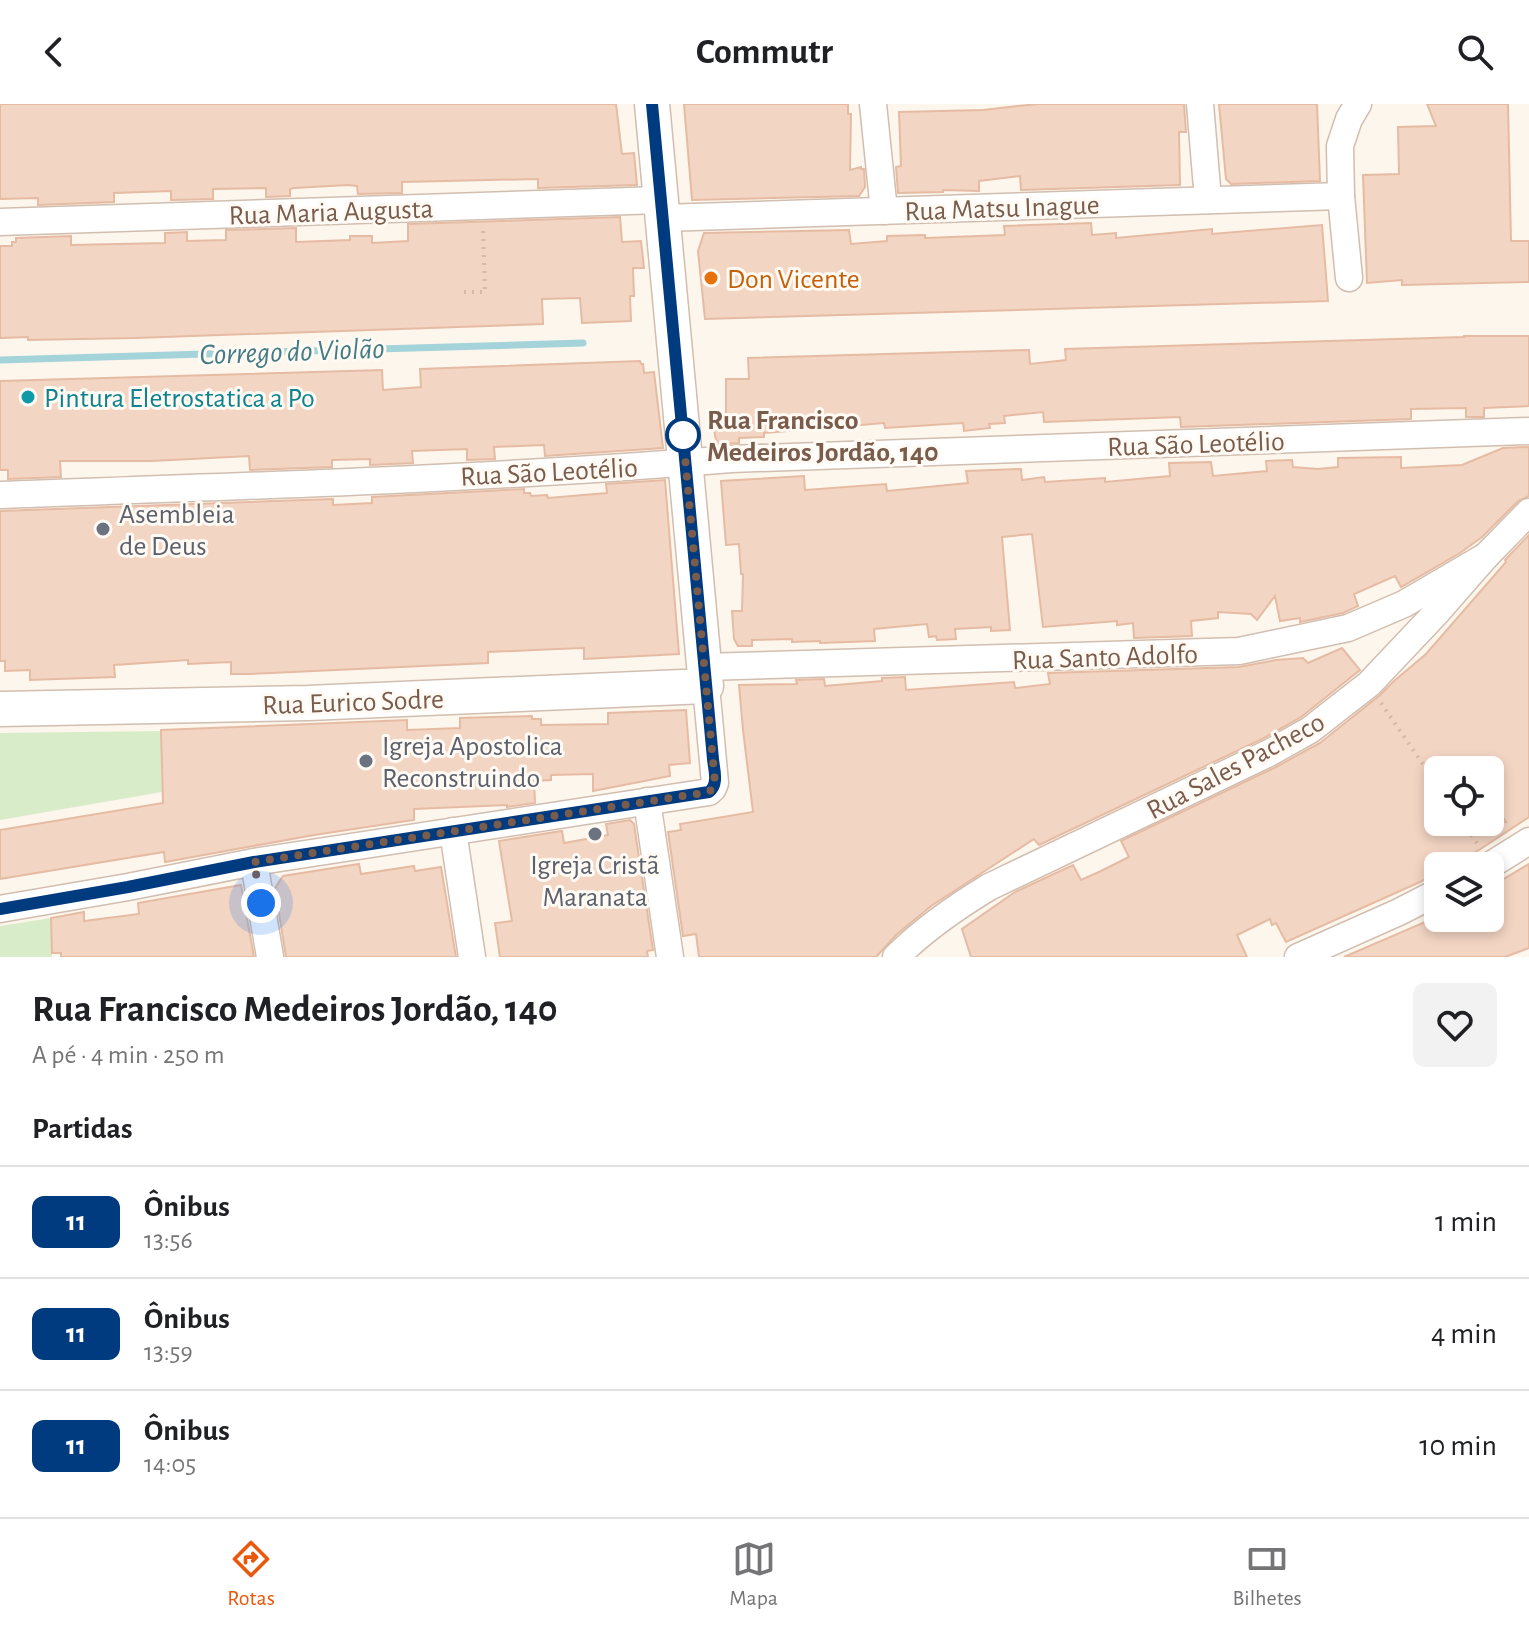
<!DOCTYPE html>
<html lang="pt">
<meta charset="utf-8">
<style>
body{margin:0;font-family:"Alegreya Sans",sans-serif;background:#f2f2f2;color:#202124;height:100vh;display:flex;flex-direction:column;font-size:30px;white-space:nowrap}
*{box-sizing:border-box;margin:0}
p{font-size:26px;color:#757577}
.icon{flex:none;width:44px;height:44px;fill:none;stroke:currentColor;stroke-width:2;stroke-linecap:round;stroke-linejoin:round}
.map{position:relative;height:853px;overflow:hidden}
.drawer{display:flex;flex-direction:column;background:#fff;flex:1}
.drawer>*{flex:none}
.badge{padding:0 16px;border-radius:12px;font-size:28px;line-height:52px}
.fabs{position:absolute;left:1424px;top:652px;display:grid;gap:16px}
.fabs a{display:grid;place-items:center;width:80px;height:80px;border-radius:12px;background:#fff;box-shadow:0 4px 12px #0003;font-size:40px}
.you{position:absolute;width:40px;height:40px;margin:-20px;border:6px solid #fff;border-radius:50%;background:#1a73e8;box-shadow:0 0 0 12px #1a73e833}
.map>.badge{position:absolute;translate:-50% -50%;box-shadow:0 0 0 4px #fff}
h2{padding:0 32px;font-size:30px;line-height:72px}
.round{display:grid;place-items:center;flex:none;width:84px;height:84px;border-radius:12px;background:#f2f2f2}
.headline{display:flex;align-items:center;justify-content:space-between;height:136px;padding:0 32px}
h1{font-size:38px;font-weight:700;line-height:60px}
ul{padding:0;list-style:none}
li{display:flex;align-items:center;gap:24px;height:112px;padding:0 32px;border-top:2px solid #e0e0e0}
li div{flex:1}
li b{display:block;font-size:30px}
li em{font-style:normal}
li .badge{min-width:88px;font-weight:700;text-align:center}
header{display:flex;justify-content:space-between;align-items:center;height:104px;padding:0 32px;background:#fff;font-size:36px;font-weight:700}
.menu{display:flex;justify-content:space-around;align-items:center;height:112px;border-top:2px solid #e0e0e0;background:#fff;font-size:22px;color:#757577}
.menu a{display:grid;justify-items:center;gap:4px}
.menu .selected{color:#ea580c}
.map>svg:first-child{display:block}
.green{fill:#d8ecc9}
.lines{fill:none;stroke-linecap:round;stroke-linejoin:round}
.stream{stroke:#a5d3da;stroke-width:7}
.building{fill:#f3d5c3;stroke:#e6bba3;stroke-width:2;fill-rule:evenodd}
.minor-casing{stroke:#d1beb0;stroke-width:29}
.tertiary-casing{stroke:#d1beb0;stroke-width:37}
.path{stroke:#d9b8a5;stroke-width:4;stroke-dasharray:2 6;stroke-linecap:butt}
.minor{stroke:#fff;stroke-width:26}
.tertiary{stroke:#fff;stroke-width:34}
.line-casing{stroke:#fff;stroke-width:18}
.line{stroke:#003b80;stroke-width:12}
.walk{stroke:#7a5c4d;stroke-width:8;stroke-dasharray:0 14.4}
.food-dot{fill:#e8710a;stroke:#fffaf3;stroke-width:3}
.culture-dot{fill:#0f9aa8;stroke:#fffaf3;stroke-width:3}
.stop-dot{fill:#fff;stroke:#003b80;stroke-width:4}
.worship-dot{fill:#6b7280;stroke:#fffaf3;stroke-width:3}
.labels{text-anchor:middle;stroke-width:6;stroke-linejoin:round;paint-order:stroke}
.street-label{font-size:28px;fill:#7a5c4d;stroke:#fffaf3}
.food-label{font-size:28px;fill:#c56008;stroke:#fffaf3;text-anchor:start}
.culture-label{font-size:28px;fill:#0d838f;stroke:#fffaf3;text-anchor:start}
.stop-label{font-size:28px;font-weight:bold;fill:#7a5c4d;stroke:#fffaf3;text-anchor:start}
.worship-label{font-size:28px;fill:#5b616d;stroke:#fffaf3;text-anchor:start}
.water-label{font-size:30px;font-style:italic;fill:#437c86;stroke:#fffaf3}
</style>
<header><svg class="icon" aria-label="back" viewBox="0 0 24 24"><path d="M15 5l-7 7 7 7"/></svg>Commutr<svg class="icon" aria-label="search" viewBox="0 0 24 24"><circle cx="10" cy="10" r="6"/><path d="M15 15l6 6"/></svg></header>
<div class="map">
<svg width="1529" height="853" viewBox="0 0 1529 853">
<rect width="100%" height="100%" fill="#fdf6ec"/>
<g class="green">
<polygon points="161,627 162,688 0,716 0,629"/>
<polygon points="51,814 52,853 0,853 0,822"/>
</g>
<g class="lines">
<polyline class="stream" points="0,256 583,239"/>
</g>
<g class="building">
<polygon points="0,0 616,0 622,50 634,49 637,81 538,84 538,75 402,78 402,89 358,90 357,82 348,81 294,84 290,85 290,92 266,93 266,84 213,85 213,95 171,96 171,87 114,89 114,98 38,101 38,94 0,95"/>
<polygon points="684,0 848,0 848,10 851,10 850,66 861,63 861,65 864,65 865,83 859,92 692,96"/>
<polygon points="1037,0 1184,0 1186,28 1179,28 1180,81 1021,86 1020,72 979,77 979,87 943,86 943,88 898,89 896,63 901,62 899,8 983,6"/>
<polygon points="1219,0 1317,0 1320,77 1231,80 1226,75"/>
<polygon points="1427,0 1508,0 1511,137 1529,137 1529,178 1402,181 1402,176 1367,179 1363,71 1399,70 1398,23 1436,22"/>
<polygon points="620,113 622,138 641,137 644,164 633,164 634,192 630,192 631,217 582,219 580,194 542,195 543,220 135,234 28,236 28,233 0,234 0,142 12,142 12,138 16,138 16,134 71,132 71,141 165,139 165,129 187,128 187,137 226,136 226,126 296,124 296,138 350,136 350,132 372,132 372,139 408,137 408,120"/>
<polygon points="1091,119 1092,131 1116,129 1116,134 1212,125 1212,130 1322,121 1328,197 705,215 698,147 704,129 849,126 851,140 887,137 887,132 925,131 925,134 1005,131 1004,122"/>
<polygon points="1464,232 1529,232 1529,302 1484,304 1484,313 1466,313 1466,304 1411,305 1411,315 1181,323 1180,313 1044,318 1043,308 1004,312 1005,319 989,320 990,324 964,327 963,319 885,324 884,319 764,329 764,333 739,334 739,339 718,340 715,332 714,320 726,319 726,275 749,275 748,254 1029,246 1030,260 1066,256 1065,245 1464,233"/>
<polygon points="640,257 641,260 643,260 644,269 654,268 663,344 545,352 544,341 494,343 495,355 467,356 467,345 412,347 413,359 370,361 370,355 332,356 332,363 250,366 249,352 152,357 60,357 61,373 8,375 8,366 0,366 0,277 382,266 383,286 421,283 420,265"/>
<polygon points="1529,343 1529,392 1518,397 1482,433 1460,449 1401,483 1395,472 1354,490 1358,502 1343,509 1300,518 1300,514 1280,517 1275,492 1257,516 1251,510 1218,508 1218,514 1191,517 1192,532 1134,534 1133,519 1117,521 1117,517 1043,523 1032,430 1002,433 1010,526 991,527 991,523 955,525 956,535 937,536 936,532 929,533 927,520 874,525 875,537 820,539 820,537 792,538 792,535 752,536 752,542 738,542 734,535 732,507 742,507 743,470 741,470 739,440 726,441 721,377 804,372 805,386 886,380 887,387 968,379 966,367 1021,365 1022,376 1044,373 1045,378 1105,374 1105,378 1170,372 1169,359 1211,358 1213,372 1267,367 1266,357 1292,356 1293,363 1318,365 1338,363 1338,354 1401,353 1401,364 1462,361 1503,344"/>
<polygon points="665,376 679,550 584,555 584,544 557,545 488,548 488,559 249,570 231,570 231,558 188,560 188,556 114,561 115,573 30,576 30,566 5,567 5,557 0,557 0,407 333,395 333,401 372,399 372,393 524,385 524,389 530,389 531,392 547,391 548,394 607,389 606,380"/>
<path d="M1529,431V713L1479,746L1450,762H1438V768L1420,778L1286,838L1276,819L1272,821L1270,815L1237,831L1247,853H971L962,825L1015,788L1073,761L1081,776L1101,767L1129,753L1121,737L1276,663L1320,639L1379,592L1394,577L1426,550L1506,458L1505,456ZM1438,666H1490V693L1506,718H1438Z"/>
<polygon points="1342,544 1360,566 1301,613 1262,635 1039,741 1034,735 931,802 896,831 876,853 699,853 696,830 683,832 668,728 681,726 680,720 753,708 743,626 739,581 797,580 796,576 824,575 825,582 882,577 882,574 905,573 906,586 1014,578 1015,584 1050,580 1048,569 1239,563 1276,556 1303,554 1308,559"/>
<polygon points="686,606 690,659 669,661 670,672 593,687 593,670 551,671 551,676 534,677 535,699 507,703 507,701 414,705 414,716 314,731 165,758 164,748 0,775 0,726 163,699 161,626 407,616 407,626 460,624 460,614 532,612 532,615 541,615 541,621 608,620 608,609"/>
<polygon points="630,716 634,720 653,846 647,847 648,853 500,853 495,819 512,817 499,737 562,727 564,739 608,731 606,720"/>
<polygon points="359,760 361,770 414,762 415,767 441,763 456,853 286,853 275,784 283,772"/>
<polygon points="1529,760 1529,844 1505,853 1344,853 1432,815 1432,816 1437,814 1460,814 1463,819 1471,814 1490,814 1490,783"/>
<polygon points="241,781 254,853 61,853 61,849 52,849 51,814 84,808 84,817 139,810 138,799"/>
</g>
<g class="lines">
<g class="minor-casing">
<g id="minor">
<polyline points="873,0 884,107"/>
<polyline points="1200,0 1208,96"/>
<polyline points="663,114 1341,92"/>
<polyline points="0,118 661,96"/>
<polyline points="1349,174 1341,92 1340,42 1349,15 1358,0"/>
<path d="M0,391C244,382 488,375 731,355L1529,327"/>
<polyline points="704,563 1239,547 1348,524 1404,500 1486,452"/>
<polyline points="647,697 670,853"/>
<polyline points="453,727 472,853"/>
<polyline points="254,758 270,853"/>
<polyline points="1489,762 1529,737"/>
<polyline points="0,805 128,783 254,758 709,688 713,684 715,679 706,582"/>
<path d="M896,853C924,825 956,803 989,783L1269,649L1310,626L1369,580L1438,507L1486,452L1529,408"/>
<polyline points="1298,853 1399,808 1438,788"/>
</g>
</g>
<g class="tertiary-casing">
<polyline id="tertiary" points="0,605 308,599 706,582 652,0"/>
</g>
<g class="path">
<polyline points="464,188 485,188 483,124"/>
<polyline points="1381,599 1438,682"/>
<polyline points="1462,718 1479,742"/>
</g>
<use href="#minor" class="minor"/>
<use href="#tertiary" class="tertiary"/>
</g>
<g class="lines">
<g class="line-casing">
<path id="line" d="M0,805L128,783L254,758L709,688C719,680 714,666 713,655L652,0"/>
</g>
<use href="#line" class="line"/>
<polyline class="walk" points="261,799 254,758 709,688 713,684 715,679 683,331"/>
</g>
<circle class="food-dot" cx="711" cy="174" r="8"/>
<circle class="culture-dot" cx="28" cy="293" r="8"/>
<circle class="stop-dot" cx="683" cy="331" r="16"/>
<g class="worship-dot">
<circle cx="103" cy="425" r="8"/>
<circle cx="366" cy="657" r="8"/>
<circle cx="595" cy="730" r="8"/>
</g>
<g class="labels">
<g class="street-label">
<text transform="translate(1002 103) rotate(-2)" y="10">Rua Matsu Inague</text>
<text transform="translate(331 107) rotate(-2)" y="10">Rua Maria Augusta</text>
<text transform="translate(1196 339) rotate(-2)" y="10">Rua São Leotélio</text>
<text transform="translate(549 367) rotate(-3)" y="10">Rua São Leotélio</text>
<text transform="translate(1105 552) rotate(-2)" y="10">Rua Santo Adolfo</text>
<text transform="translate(353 597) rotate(-2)" y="10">Rua Eurico Sodre</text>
<text transform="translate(1235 661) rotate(-28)" y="10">Rua Sales Pacheco</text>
</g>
<g class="food-label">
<text x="727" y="184">Don Vicente</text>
</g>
<g class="culture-label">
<text x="44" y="303">Pintura Eletrostatica a Po</text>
</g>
<g class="stop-label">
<text x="707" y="325">Rua Francisco<tspan x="707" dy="32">Medeiros Jordão, 140</tspan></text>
</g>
<g class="worship-label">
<text x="119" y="419">Asembleia<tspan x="119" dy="32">de Deus</tspan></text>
<text x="382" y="651">Igreja Apostolica<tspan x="382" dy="32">Reconstruindo</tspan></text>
<text x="595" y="770" text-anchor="middle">Igreja Cristã<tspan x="595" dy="32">Maranata</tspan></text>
</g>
<g class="water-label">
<text transform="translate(292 247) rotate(-2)" y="10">Corrego do Violão</text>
</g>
</g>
</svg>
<div class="fabs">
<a><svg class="icon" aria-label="locate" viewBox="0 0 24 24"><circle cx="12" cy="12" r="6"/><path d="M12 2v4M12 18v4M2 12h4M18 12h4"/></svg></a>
<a><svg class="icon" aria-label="layers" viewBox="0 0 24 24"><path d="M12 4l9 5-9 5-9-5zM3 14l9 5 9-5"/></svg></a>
</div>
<div class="you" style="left:261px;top:799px"></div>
</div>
<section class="drawer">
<div class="headline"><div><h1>Rua Francisco Medeiros Jordão, 140</h1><p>A pé · 4 min · 250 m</p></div><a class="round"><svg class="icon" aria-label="heart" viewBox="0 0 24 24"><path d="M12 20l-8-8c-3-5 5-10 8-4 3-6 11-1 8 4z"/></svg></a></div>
<h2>Partidas</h2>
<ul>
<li><span class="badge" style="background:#003b80;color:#fff">11</span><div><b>Ônibus</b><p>13:56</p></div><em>1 min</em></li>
<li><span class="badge" style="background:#003b80;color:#fff">11</span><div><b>Ônibus</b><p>13:59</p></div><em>4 min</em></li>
<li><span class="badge" style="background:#003b80;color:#fff">11</span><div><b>Ônibus</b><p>14:05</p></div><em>10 min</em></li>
</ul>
</section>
<nav class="menu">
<a class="selected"><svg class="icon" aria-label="directions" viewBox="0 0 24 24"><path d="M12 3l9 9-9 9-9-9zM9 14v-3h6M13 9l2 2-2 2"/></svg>Rotas</a>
<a><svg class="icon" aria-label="map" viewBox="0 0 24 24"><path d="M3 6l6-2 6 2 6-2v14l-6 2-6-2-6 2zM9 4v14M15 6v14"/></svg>Mapa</a>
<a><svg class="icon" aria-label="tickets" viewBox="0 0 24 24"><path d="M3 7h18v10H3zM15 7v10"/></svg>Bilhetes</a>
</nav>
